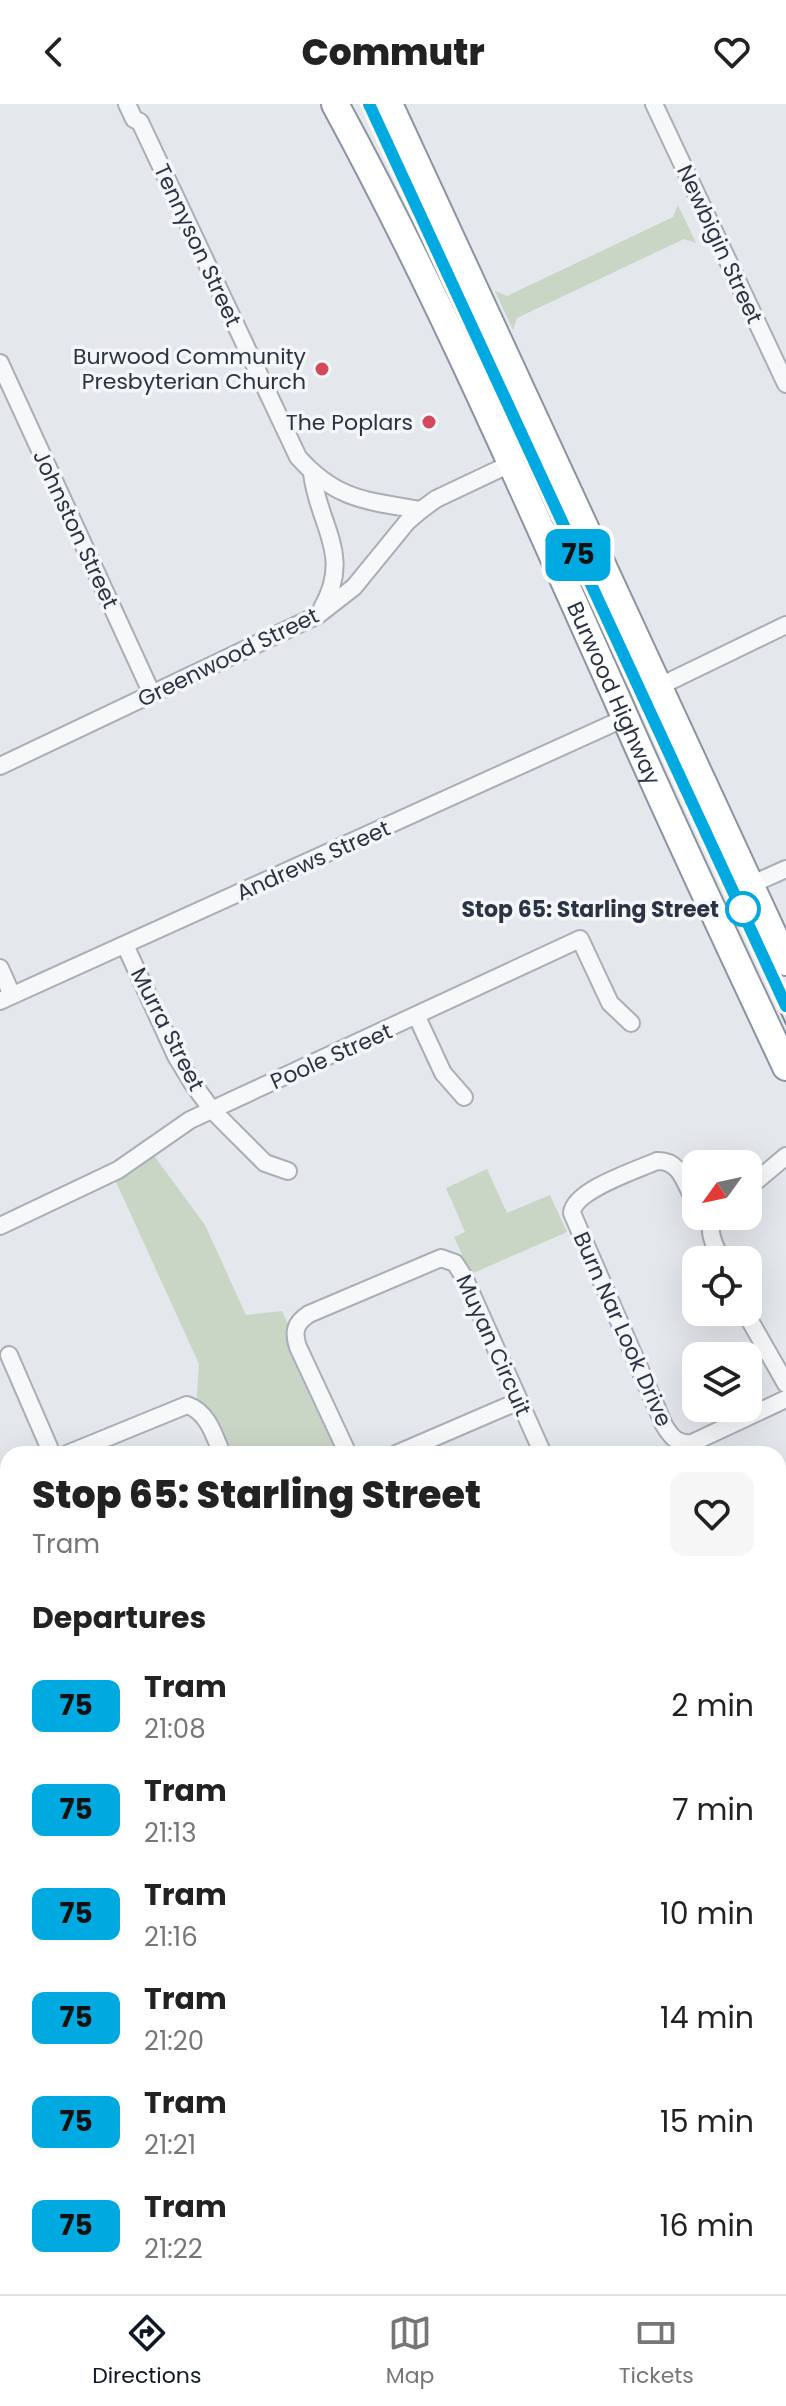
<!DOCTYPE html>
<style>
body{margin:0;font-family:Poppins,sans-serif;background:#f6f6f6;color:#222;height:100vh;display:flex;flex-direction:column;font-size:30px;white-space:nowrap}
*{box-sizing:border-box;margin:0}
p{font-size:26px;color:#767676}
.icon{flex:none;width:44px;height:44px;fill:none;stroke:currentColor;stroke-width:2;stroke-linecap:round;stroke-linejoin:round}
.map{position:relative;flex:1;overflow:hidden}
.details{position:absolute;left:0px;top:1342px;width:786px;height:848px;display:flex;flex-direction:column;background:#fff;border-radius:24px 24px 0 0;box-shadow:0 8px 32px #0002}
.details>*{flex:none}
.badge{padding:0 16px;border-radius:12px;font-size:28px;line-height:52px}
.needle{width:52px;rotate:237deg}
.buttons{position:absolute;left:682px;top:1046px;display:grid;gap:16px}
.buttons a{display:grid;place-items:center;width:80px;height:80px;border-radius:16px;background:#fff;box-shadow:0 8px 32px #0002;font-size:40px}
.map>.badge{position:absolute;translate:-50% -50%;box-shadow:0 0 0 4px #fff}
h2{padding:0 32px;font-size:30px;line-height:72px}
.round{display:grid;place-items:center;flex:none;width:84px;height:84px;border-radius:16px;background:#f6f6f6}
.overview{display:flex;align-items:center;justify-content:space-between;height:136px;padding:0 32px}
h1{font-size:38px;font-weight:800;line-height:60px}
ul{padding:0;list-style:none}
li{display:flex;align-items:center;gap:24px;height:104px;padding:0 32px}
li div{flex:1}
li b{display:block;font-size:30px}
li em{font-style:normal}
li .badge{min-width:88px;font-weight:700;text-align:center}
header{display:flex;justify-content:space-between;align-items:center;height:104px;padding:0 32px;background:#fff;font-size:36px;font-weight:800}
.tab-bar{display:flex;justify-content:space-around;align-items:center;height:112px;border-top:2px solid #e0e0e0;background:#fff;font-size:22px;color:#767676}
.tab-bar a{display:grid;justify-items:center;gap:4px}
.tab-bar .current{color:#111827}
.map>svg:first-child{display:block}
.built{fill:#d2d6de}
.green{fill:#c9d6c5}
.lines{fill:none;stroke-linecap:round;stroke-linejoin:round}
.minor-casing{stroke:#a9aeb7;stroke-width:20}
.primary-casing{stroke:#a3abb8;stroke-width:28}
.trunk-casing{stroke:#8b94a3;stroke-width:30}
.minor{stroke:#f7f8fa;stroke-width:16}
.primary{stroke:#fff;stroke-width:24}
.trunk{stroke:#fff;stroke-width:26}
.tram{stroke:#7d8696;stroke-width:2}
.line-casing{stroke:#fff;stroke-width:18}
.line{stroke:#00a9e0;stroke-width:12}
.poi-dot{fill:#d1495b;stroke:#f4f6f9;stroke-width:3}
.stop-dot{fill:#fff;stroke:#00a9e0;stroke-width:4}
.labels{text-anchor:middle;stroke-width:7;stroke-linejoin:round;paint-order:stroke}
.street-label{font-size:22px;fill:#2b3445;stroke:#f4f6f9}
.poi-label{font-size:22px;fill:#2b3445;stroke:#f4f6f9;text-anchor:end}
.stop-label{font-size:22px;font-weight:bold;fill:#2b3445;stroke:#f4f6f9;text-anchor:end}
</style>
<header><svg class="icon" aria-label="back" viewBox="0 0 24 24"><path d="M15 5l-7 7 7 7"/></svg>Commutr<svg class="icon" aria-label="heart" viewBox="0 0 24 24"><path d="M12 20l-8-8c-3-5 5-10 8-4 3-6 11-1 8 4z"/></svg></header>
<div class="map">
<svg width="786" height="2190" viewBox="0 0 786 2190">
<rect width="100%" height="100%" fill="#e4e7ec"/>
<g class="built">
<polygon points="786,1607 786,1880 778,1862 778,1611"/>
<polygon points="786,2167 786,2190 735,2190 753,2182 778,2182 778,2170"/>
</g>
<g class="green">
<polygon points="678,101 696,139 684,135 517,214 513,226 495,187 507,192 673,113"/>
<polygon points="149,1045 205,1121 246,1211 282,1207 348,1350 222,1350 196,1304 199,1260 112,1069"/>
<polygon points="487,1065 507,1109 550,1091 567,1128 471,1170 454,1133 465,1128 446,1084"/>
</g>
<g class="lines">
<g class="minor-casing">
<g id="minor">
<path d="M127,0L134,15L140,18L298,353C336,396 367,397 421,406"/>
<polyline points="654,0 786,280"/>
<polyline points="0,259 152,590"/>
<path d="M312,369C318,421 353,451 322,504"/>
<polyline points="658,583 786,521"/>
<polyline points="0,662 318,511 354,483 407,418 421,406 436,395 512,359"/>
<polyline points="750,781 786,765"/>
<polyline points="125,841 176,952 193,980 212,1006 265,1059 288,1067"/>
<polyline points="0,864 12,891"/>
<polyline points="0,897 625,614"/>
<polyline points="417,913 443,969 464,993"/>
<polyline points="748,1084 786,1052"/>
<path d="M696,1099C685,1082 682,1056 657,1057C637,1066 574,1086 572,1109L664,1321C671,1333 678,1341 692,1339L786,1295"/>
<path d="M714,1112C706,1128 715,1141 721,1156"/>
<polyline points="0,1122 118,1066 190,1016 580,835 610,899 631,919"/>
<polyline points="745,1208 786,1280"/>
<polyline points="9,1251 52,1350"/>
<path d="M67,1350L187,1301C208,1308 214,1331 222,1350"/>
<path d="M348,1350L298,1243C293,1228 295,1219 309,1210L441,1154L455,1159L464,1173L543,1350"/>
<polyline points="396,1350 519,1297"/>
<polyline points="0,1378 8,1374"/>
<polyline points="0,1584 8,1580"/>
<polyline points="0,1707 8,1703"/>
<polyline points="0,1923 8,1940"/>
<polyline points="118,2182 121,2190"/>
<polyline points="357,2182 361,2190"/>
</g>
</g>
<g class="primary-casing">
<g id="primary">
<polyline points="778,2039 786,2035"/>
<polyline points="463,2190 480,2182"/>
</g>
</g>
<g class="trunk-casing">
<g id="trunk">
<path id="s1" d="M335,0C440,193 527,395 617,595C671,719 729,841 786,963"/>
<polyline points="389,0 786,858"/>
</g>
</g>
<use href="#minor" class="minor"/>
<use href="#primary" class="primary"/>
<use href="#trunk" class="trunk"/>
<polyline class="tram" points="361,0 786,920"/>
</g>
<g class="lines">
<g class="line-casing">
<polyline id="line" points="369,0 786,902"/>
</g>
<use href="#line" class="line"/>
</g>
<g class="poi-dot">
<circle cx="322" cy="265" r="8"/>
<circle cx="429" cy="318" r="8"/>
</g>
<circle class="stop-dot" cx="743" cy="805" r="16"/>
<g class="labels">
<g class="street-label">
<text transform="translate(720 140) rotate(65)" y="8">Newbigin Street</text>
<text transform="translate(198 141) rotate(65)" y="8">Tennyson Street</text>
<text transform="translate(76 425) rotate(65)" y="8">Johnston Street</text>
<text transform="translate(228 553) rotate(-26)" y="8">Greenwood Street</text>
<text dy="8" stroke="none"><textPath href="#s1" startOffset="652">Burwood Highway</textPath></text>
<text transform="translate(313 756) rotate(-24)" y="8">Andrews Street</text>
<text transform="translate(168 925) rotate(63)" y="8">Murra Street</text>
<text transform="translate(331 952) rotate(-24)" y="8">Poole Street</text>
<text transform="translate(623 1225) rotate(66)" y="8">Burn Nar Look Drive</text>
<text transform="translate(494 1241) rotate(66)" y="8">Muyan Circuit</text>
</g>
<g class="poi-label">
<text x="306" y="260">Burwood Community<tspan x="306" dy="25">Presbyterian Church</tspan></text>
<text x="413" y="326">The Poplars</text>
</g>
<g class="stop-label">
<text x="719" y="813">Stop 65: Starling Street</text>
</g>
</g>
</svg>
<div class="buttons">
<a><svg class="needle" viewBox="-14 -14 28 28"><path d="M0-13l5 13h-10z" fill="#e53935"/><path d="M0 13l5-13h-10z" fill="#767676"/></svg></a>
<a><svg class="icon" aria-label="locate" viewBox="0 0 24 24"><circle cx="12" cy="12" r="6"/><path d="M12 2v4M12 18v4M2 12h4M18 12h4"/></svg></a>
<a><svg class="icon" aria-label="layers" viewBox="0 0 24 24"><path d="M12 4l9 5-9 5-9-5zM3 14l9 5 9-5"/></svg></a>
</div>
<b class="badge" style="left:578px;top:451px;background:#00a9e0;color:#111">75</b>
<section class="details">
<div class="overview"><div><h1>Stop 65: Starling Street</h1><p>Tram</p></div><a class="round"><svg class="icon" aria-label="heart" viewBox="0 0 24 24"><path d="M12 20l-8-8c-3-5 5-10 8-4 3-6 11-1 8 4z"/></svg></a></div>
<h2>Departures</h2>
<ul>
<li><span class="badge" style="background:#00a9e0;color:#111">75</span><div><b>Tram</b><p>21:08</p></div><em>2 min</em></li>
<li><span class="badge" style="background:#00a9e0;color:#111">75</span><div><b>Tram</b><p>21:13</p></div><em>7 min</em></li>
<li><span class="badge" style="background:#00a9e0;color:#111">75</span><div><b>Tram</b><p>21:16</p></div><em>10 min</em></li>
<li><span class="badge" style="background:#00a9e0;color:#111">75</span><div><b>Tram</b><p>21:20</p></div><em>14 min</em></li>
<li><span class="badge" style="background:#00a9e0;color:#111">75</span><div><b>Tram</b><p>21:21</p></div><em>15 min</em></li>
<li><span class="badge" style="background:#00a9e0;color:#111">75</span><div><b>Tram</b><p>21:22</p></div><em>16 min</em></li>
</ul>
</section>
</div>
<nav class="tab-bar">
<a class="current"><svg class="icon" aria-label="directions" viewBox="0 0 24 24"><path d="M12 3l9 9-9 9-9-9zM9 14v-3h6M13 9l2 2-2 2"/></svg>Directions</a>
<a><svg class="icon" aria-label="map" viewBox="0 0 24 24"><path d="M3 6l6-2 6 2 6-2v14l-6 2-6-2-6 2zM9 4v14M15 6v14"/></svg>Map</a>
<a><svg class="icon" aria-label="tickets" viewBox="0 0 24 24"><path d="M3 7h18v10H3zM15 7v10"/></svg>Tickets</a>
</nav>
